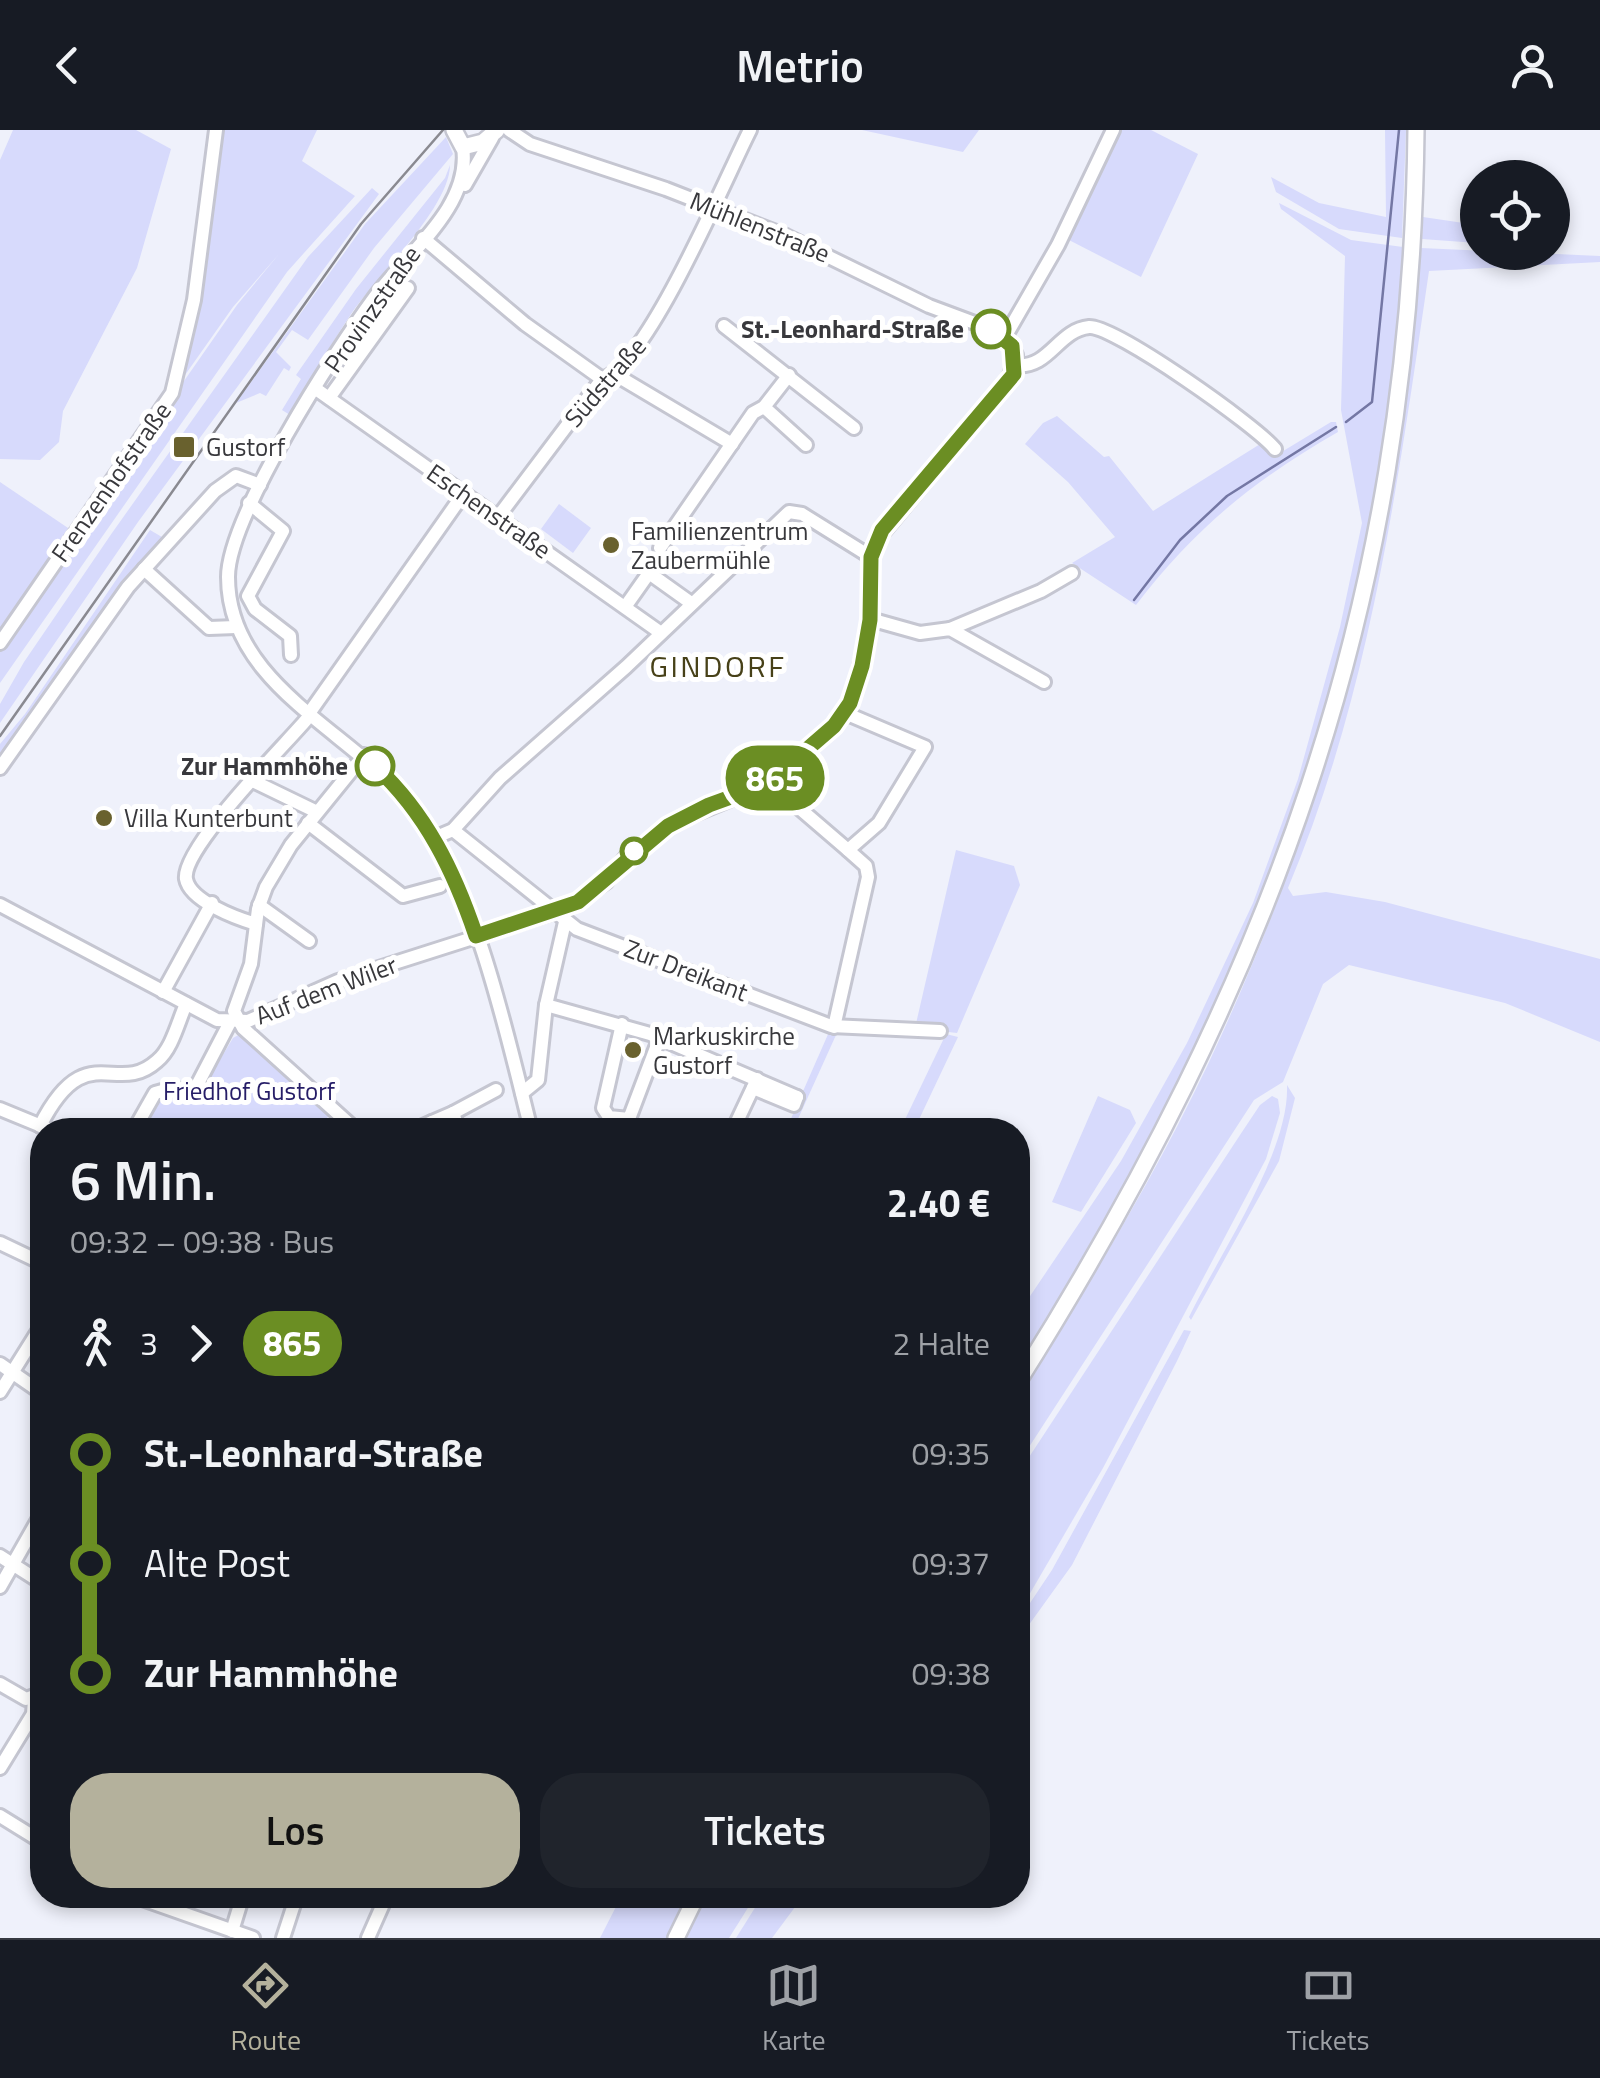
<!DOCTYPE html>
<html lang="de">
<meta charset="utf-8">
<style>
body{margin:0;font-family:"Titillium Web",sans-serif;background:#20242c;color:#f1f3f6;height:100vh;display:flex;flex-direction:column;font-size:38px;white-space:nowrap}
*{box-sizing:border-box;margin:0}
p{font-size:32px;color:#9ea1a6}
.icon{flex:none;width:55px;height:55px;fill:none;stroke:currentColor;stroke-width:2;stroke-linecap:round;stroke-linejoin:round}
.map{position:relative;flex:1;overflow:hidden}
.details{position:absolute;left:30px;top:988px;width:1000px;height:790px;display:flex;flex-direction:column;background:#171b24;border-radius:40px;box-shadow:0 5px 15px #0003}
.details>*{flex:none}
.badge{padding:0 20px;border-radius:32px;font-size:35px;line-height:65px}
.fabs{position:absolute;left:1460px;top:30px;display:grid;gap:20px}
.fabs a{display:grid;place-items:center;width:110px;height:110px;border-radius:50%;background:#171b24;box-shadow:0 5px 15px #0003;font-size:50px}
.map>.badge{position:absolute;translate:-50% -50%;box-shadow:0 0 0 5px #fff}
.legs{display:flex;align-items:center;gap:15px;height:110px;padding:0 40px;font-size:32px}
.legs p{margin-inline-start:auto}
.headline{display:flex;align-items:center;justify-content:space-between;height:170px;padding:0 40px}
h1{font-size:55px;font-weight:600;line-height:75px}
.primary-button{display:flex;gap:20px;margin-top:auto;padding:20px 40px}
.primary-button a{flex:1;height:115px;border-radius:40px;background:#b4b19c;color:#111;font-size:40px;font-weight:600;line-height:115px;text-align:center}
.primary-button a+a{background:#20242c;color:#f1f3f6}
ul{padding:0 40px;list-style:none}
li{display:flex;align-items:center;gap:35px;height:110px;font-size:38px}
li i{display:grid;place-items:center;width:15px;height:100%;margin:0 12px;background:currentColor}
li i::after{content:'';width:25px;height:25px;margin:-12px;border:8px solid;border-radius:50%;background:#171b24}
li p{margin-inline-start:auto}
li:first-child i{background:linear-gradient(#0000 50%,currentColor 0)}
li:last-child i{background:linear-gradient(currentColor 50%,#0000 0)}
header{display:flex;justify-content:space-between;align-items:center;height:130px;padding:0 40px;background:#171b24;font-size:45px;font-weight:600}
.tab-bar{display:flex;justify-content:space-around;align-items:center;height:140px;border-top:2px solid #363941;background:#171b24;font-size:28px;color:#9ea1a6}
.tab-bar a{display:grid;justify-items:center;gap:5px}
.tab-bar .current{color:#b4b19c}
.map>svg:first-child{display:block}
.green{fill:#d7dafc}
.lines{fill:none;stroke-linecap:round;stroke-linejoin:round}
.stream{stroke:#7477a4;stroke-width:2.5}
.minor-casing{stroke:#c5c6d1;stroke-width:18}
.major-casing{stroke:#c5c6d1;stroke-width:20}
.minor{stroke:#fff;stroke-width:12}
.major{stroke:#fff;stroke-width:15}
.rail{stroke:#8a8a91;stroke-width:2.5}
.line-1-casing{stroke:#fff;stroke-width:22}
.line-1{stroke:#6b8e23;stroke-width:15}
.stop-1-dot{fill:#fff;stroke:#6b8e23;stroke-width:5}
.poi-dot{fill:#69612e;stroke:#fff;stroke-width:4}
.labels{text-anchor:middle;stroke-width:10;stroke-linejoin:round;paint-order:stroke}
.street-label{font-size:25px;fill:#38383c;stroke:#fff}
.stop-label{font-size:25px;font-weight:bold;fill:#38383c;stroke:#fff;text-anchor:end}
.poi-label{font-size:25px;fill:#38383c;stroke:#fff;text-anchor:start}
.park-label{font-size:25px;fill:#261d67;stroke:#fff}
.quarter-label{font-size:30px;letter-spacing:2.5px;fill:#474118;stroke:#fff}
</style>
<header><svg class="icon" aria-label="back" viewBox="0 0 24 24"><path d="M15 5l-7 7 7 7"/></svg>Metrio<svg class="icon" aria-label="person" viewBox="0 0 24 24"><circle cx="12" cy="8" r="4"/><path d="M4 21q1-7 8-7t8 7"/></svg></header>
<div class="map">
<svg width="1600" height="1808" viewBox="0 0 1600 1808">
<rect width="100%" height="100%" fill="#eff1fb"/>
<g class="green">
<polygon points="13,0 136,0 171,19 137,138 63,281 59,312 40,330 0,329 0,30"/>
<polygon points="219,0 317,0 302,31 355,66 287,142 0,553 0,522 11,499 237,175 279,124 233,177 178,255"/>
<polygon points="862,0 979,0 963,22"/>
<polygon points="1116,0 1151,0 1198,24 1141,147 1067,109"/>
<polygon points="1385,0 1406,0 1402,108 1339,99 1276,62 1271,47 1319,73 1386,87"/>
<polygon points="446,7 453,24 374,118 308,210 292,200 276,222 291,237 289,241 284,238 266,266 260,263 236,273 365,94"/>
<path d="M450,35C450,77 376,147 351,184C329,217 310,251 290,285L282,280L301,249L296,245L356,159L445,48Z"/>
<polygon points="372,58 379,64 138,392 0,593 0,574 24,532 112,403 308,127"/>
<path d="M1279,73L1351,110L1403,117C1391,373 1329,631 1222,865C1163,994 1091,1116 1018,1237V1184L1121,1031L1187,913L1253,773L1298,649L1340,497L1362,393L1341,280L1345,126L1281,79Z"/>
<polygon points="1423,87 1477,95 1477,113 1422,109"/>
<path d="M1421,118L1600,126V132L1429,141C1398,351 1371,561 1288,758L1293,766L1326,762L1385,772L1600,829V912L1505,873L1349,835L1323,854L1283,952L1254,970L1018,1334C1017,1315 1012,1283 1019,1266C1037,1224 1071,1183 1094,1144C1141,1066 1185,986 1222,904C1334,655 1406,391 1421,118Z"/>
<path d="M1057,286L1104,327L1109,326L1153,381L1265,311L1275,326L1331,292H1336L1338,302C1254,350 1195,398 1136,475L1072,433L1115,407L1068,352L1025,314L1043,293Z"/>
<polygon points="0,352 71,400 0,509"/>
<polygon points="559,374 591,398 573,423 541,399"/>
<polygon points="150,400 167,410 0,629 0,614 25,584"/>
<polygon points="956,720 1014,736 1020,755 957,903 915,898"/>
<polygon points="829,902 836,905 793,1000 786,1000"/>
<polygon points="242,903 331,982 319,1000 137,1000 161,963 197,968 233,908"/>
<polygon points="946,904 958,907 914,1000 900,1000"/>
<path d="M1287,955L1295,968L1279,1031L1191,1190L1189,1187C1219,1125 1290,1022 1287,955Z"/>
<polygon points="1098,966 1130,980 1136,993 1081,1082 1052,1072"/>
<polygon points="1272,966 1278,969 1280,983 1266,1029 1103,1338 1018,1484 1018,1344 1240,1005 1260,975"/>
<polygon points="1184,1200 1191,1201 1177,1231 1072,1435 1018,1510 1018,1491 1052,1440"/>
<polygon points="622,1765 688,1765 667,1808 600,1808"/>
<polygon points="707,1765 756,1765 729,1808 685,1808"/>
<polygon points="763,1765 804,1765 772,1808 736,1808"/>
</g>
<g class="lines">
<g class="stream">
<polyline points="1346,292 1372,272 1399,0"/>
<polyline points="1134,470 1180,410 1227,366 1336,297"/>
</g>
<g class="minor-casing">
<g id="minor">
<path d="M463,17C472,77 406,124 374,168C335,221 228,387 228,447C228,558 358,603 416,681C477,763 506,901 531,1000"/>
<polyline points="465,55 492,8"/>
<polyline points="423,108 525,194 602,249"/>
<polyline points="724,196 854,298"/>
<polyline points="1005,207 1058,115 1113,0"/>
<path d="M1016,235C1049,239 1058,200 1089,197C1114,195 1258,297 1275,319"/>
<polyline points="616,245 732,314"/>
<polyline points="316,259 661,503"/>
<polyline points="329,268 408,158"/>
<polyline points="764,277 806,315"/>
<polyline points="249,373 283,401 248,466 255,479 290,506 291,525"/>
<path d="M498,387L602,249C647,236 725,49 750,0"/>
<polyline points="660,418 753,283 764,277 789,245"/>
<polyline points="144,439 209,498 236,497"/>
<polyline points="625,477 649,443 691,473"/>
<polyline points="870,489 920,503 950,499 1044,552"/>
<polyline points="950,499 1041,461 1072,443"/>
<polyline points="0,513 172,263 194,170 216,0"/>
<polyline points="310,582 464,363"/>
<polyline points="0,638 128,457 215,361 236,346 260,355"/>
<polyline points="255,652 317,682"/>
<polyline points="770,653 848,720 879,693 925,617 845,583"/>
<polyline points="308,693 403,766 440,756"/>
<polyline points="453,700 577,799 831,896 940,901"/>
<polyline points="434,708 453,700 500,648 626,537 789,382 802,384 871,427"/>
<polyline points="0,775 217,890 248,891 338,851 567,778 606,752 627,726 671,694 770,653 834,596 851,573 868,503 871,427 876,411 1008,252 1016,225 1010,213 996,201 929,176 786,106 666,59 530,14 509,0"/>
<polyline points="259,775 309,811"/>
<path d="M256,794C236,788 190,771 186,749C181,719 283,617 306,590"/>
<polyline points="163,862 212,773"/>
<polyline points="546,875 650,904 797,967"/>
<polyline points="622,894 603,978 609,987 629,989 660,907"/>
<polyline points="834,897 868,747 866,736 848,720"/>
<polyline points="753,958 794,975 797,967"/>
<polyline points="522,963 538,950 546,875 565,792"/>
<polyline points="0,979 51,1000"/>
<polyline points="453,983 496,960"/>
<path d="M40,996C86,905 116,968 157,931C172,919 178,892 186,874"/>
<polyline points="134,1000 155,963 173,958 193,963 229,894"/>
<polyline points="356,1000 243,898 234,881 251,834 258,779 266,757 291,715 364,625"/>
<polyline points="414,1000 432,992"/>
<polyline points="435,1000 432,992 453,983 459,1000"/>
<polyline points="733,1000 757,949"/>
<polyline points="0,1113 42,1133"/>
<polyline points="0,1234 42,1263"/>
<polyline points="0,1262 42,1195"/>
<polyline points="0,1426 42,1453"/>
<polyline points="0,1457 42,1383"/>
<polyline points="0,1554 26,1569 42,1563"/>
<polyline points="0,1638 33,1584 34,1570"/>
<polyline points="0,1686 42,1712"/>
<polyline points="131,1765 253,1808"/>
<polyline points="232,1801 243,1765"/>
<polyline points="283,1808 297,1765"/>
<polyline points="368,1808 387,1765"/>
</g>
</g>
<g class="major-casing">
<g id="major">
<polyline points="454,0 463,17 483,12 497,0"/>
<path d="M1018,1252C1269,853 1411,477 1416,0"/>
<polyline points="676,1808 697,1765"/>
</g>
</g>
<use href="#minor" class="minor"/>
<use href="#major" class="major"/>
<polyline class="rail" points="0,606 361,94 443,0"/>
</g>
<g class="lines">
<g class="line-1-casing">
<path id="line-1" d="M375,636C426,683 454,741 476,806L578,772L668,696L709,675L767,654L834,596L850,573L862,536L870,490L871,427L882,400L1014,244L1012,216L991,199"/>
</g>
<use href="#line-1" class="line-1"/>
</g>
<g class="stop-1-dot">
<circle cx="991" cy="199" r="18"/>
<circle cx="375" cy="636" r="18"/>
<circle cx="634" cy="721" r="12"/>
</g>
<g class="poi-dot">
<rect x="172" y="305" width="24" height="24" rx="5"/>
<circle cx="611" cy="415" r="10"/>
<circle cx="104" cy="688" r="10"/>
<circle cx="633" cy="920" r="10"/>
</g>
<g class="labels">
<g class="street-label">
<text transform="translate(760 97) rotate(22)" y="9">Mühlenstraße</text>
<text transform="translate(372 179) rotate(-55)" y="9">Provinzstraße</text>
<text transform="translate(605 252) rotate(-49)" y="9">Südstraße</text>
<text transform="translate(111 352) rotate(-55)" y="9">Frenzenhofstraße</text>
<text transform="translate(489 381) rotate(35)" y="9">Eschenstraße</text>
<text transform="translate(686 840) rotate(21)" y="9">Zur Dreikant</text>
<text transform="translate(326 860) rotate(-21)" y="9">Auf dem Wiler</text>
</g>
<g class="stop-label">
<text x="964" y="208">St.-Leonhard-Straße</text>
<text x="348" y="645">Zur Hammhöhe</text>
</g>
<g class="poi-label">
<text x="206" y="326">Gustorf</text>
<text x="631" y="410">Familienzentrum<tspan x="631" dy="29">Zaubermühle</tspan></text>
<text x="124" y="697">Villa Kunterbunt</text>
<text x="653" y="915">Markuskirche<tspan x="653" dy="29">Gustorf</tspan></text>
</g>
<g class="park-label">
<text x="249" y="970">Friedhof Gustorf</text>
</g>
<g class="quarter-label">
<text x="718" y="547">GINDORF</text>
</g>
</g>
</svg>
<div class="fabs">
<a><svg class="icon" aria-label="locate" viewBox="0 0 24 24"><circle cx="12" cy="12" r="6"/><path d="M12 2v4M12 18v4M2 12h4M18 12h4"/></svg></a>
</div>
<b class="badge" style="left:775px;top:648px;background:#6b8e23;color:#fff">865</b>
<section class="details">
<div class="headline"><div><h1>6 Min.</h1><p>09:32 – 09:38 · Bus</p></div><b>2.40 €</b></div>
<div class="legs"><svg class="icon" aria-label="walk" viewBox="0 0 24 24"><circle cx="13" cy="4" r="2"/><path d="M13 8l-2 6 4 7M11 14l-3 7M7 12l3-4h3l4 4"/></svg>3<svg class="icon" aria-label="forward" viewBox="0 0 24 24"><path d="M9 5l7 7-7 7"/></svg><b class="badge" style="background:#6b8e23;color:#fff">865</b><p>2 Halte</p></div>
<ul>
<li><i style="color:#6b8e23"></i><b>St.-Leonhard-Straße</b><p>09:35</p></li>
<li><i style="color:#6b8e23"></i><span>Alte Post</span><p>09:37</p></li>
<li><i style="color:#6b8e23"></i><b>Zur Hammhöhe</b><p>09:38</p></li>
</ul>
<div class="primary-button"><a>Los</a><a>Tickets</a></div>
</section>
</div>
<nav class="tab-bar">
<a class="current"><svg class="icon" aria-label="directions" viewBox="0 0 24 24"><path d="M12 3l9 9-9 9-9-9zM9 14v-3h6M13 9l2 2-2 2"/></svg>Route</a>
<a><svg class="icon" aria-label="map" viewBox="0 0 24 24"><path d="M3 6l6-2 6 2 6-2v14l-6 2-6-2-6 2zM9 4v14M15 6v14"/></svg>Karte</a>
<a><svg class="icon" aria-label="tickets" viewBox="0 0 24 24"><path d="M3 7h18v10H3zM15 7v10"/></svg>Tickets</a>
</nav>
